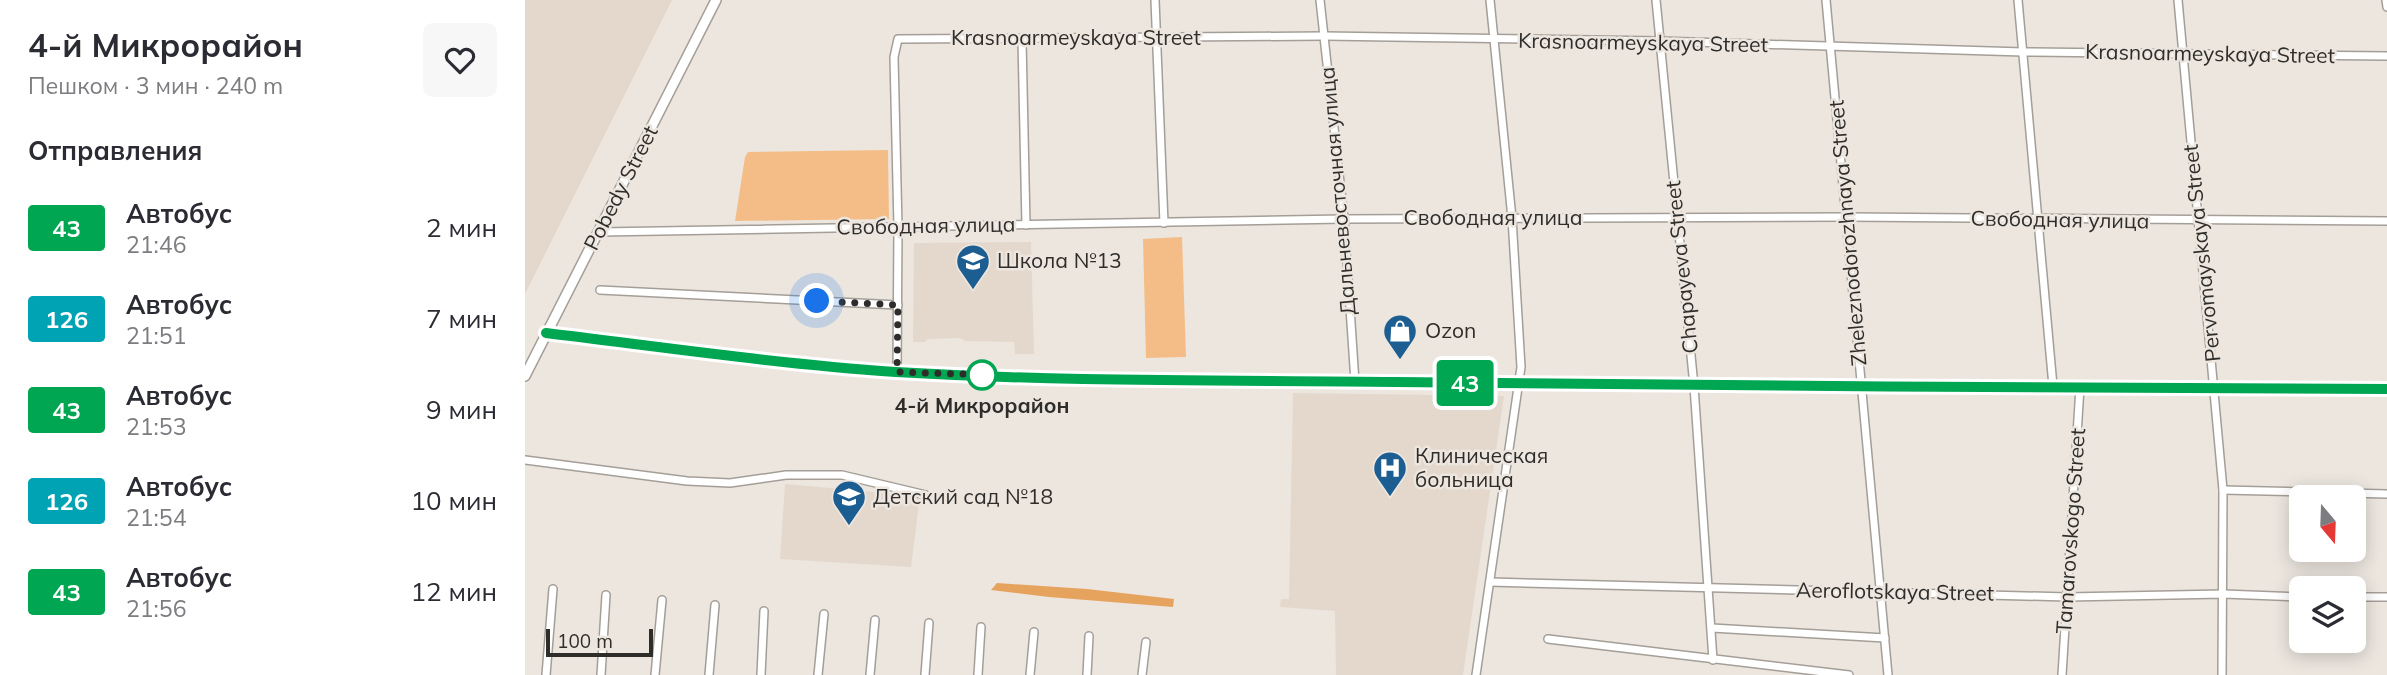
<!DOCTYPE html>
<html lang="ru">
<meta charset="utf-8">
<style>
body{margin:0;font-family:Mulish,sans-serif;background:#f7f7f7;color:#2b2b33;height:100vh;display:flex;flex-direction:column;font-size:26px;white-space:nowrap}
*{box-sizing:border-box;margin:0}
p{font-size:23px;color:#7c7c81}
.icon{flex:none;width:38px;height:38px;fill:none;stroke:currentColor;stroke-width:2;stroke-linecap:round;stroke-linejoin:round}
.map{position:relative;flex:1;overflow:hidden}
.details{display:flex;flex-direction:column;background:#fff;width:525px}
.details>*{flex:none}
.badge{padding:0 14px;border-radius:5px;font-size:24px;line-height:46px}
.needle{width:46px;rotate:161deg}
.controls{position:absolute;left:1764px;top:485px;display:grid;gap:14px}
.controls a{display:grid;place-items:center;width:77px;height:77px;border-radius:10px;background:#fff;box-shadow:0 4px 18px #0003;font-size:35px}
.scale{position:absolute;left:21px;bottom:18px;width:107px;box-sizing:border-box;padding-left:7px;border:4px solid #2f2d2a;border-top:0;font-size:19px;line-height:24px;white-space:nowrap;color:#2f2d2a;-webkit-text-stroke:5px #ece6df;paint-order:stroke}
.you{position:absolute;width:35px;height:35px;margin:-18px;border:5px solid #fff;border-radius:50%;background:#1a73e8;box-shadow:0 0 0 10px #1a73e833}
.map>.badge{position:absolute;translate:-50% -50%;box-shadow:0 0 0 4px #fff}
h2{padding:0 28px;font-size:26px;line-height:63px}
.round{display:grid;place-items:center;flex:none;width:74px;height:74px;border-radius:10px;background:#f7f7f7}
.head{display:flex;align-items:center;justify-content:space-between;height:119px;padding:0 28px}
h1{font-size:33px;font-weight:700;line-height:52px}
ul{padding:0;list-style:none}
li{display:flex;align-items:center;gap:21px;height:91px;padding:0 28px}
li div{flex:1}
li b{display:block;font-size:26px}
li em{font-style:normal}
li .badge{min-width:77px;font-weight:700;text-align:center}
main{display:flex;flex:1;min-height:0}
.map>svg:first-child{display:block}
.built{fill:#e4d8cd}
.green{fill:#f4bd87}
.forest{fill:#e6a35e}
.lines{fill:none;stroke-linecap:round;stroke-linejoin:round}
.minor-casing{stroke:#a49e98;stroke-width:10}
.tertiary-casing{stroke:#a49e98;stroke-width:12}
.minor{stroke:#fff;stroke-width:7}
.tertiary{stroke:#fff;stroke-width:9}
.line-casing{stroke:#fff;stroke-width:16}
.line{stroke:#00a651;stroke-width:10}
.walk{stroke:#2f2d2a;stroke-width:7;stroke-dasharray:0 12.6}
.stop-dot{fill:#fff;stroke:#00a651;stroke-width:3.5}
.labels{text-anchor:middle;stroke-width:5;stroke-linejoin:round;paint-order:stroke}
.street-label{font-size:21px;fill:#2f2d2a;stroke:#ece6df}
.poi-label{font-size:21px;fill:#2f2d2a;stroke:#ece6df;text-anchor:start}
.stop-label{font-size:21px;font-weight:bold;fill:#2f2d2a;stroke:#ece6df}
</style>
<main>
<section class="details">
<div class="head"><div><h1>4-й Микрорайон</h1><p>Пешком · 3 мин · 240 m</p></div><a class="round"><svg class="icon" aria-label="heart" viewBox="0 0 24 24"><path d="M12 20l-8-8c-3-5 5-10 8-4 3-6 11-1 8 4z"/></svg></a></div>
<h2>Отправления</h2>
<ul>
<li><span class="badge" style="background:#00a651;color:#fff">43</span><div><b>Автобус</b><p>21:46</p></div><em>2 мин</em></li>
<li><span class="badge" style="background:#00a3b4;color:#fff">126</span><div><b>Автобус</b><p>21:51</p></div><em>7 мин</em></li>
<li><span class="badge" style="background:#00a651;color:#fff">43</span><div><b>Автобус</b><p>21:53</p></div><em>9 мин</em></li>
<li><span class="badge" style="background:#00a3b4;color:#fff">126</span><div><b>Автобус</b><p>21:54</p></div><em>10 мин</em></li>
<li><span class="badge" style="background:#00a651;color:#fff">43</span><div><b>Автобус</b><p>21:56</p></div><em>12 мин</em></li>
</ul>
</section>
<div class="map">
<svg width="1862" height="675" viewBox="0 0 1862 675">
<rect width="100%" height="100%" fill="#ece6df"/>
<g class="built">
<polygon points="0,0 147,0 0,294"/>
<polygon points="506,242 509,354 490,354 489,342 440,341 435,338 403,339 400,342 388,342 389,243"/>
<polygon points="768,393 979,396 938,675 811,675 810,611 755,607 756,599 764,599"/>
<polygon points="260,484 395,496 386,567 255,559"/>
</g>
<g class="green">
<polygon points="363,150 364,219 210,221 220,157 223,152"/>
<polygon points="657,237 661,357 621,358 618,239"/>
</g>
<polygon class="forest" points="472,583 562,589 649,599 648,607 524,597 466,590"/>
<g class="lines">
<g class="minor-casing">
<g id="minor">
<polyline points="630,0 639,223"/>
<polyline points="795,0 819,219 830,382"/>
<polyline points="1131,0 1169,386 1188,660"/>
<polyline points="1301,0 1363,675"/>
<polyline points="1493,0 1528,386"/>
<polyline points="1653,0 1698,490 1697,675"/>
<polyline points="1861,0 1862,7"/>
<polyline points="497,40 501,225"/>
<polyline points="75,232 819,219 1323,217 1862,221"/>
<polyline points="75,290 373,305"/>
<path d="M21,333C137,347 254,364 371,372C531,382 692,380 852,382C1189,387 1525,387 1862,389"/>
<polyline points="372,372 373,227 369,57 373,39 799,36 1135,41 1498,52 1862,56"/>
<polyline points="0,460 162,481 205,483 261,475 317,475 401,495"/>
<polyline points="1698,490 1862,494"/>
<polyline points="965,582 1542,597 1699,594 1776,597"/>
<polyline points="1829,597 1862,597"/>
<polyline points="1187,628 1360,638"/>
<polyline points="1023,639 1324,675"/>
<polyline points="21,675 28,589"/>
<polyline points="76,675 81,595"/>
<polyline points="130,675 137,600"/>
<polyline points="184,675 190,605"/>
<polyline points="236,675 239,611"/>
<polyline points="293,675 299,614"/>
<polyline points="345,675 350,620"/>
<polyline points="400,675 404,623"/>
<polyline points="453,675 456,627"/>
<polyline points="505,675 509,632"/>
<polyline points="562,675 564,636"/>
<polyline points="617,675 621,642"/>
<polyline points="951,675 996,367 987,218 965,0"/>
<polyline points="1537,675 1555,387"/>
</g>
</g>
<g class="tertiary-casing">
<polyline id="tertiary" points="0,376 191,0"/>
</g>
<use href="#minor" class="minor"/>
<use href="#tertiary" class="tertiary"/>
</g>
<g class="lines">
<g class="line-casing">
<path id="line" d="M21,333C137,347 254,364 371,372C537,382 704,380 871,382C1201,387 1532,387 1862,389"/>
</g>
<use href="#line" class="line"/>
<polyline class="walk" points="292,301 373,305 372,372 467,375 457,375"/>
</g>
<defs>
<g id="school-pin" transform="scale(1.75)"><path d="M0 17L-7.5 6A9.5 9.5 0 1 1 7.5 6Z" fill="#1c5d92" stroke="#ece6df"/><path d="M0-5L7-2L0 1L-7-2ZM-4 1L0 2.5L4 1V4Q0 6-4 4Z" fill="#fff"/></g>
<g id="shop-pin" transform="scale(1.75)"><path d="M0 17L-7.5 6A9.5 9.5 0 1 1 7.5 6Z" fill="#1c5d92" stroke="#ece6df"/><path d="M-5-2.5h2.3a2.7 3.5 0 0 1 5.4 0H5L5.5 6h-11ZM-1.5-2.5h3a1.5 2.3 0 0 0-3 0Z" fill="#fff"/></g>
<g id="hospital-pin" transform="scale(1.75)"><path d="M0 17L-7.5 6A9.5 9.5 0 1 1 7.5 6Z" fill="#1c5d92" stroke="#ece6df"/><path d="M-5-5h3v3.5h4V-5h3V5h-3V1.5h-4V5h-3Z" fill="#fff"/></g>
</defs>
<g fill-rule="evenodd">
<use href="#school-pin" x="448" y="261"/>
<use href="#shop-pin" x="875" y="331"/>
<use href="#hospital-pin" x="865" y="468"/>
<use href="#school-pin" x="324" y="497"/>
</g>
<circle class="stop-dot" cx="457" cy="375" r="14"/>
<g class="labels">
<g class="street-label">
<text x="551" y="45">Krasnoarmeyskaya Street</text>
<text transform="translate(1118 43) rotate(1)" y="7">Krasnoarmeyskaya Street</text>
<text transform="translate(1685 54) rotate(1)" y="7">Krasnoarmeyskaya Street</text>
<text transform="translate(96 188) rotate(-63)" y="7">Pobedy Street</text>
<text transform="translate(813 191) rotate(-95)" y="7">Дальневосточная улица</text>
<text x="968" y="225">Свободная улица</text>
<text transform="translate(1535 220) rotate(1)" y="7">Свободная улица</text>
<text transform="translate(401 226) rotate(-1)" y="7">Свободная улица</text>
<text transform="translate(1323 233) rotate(-95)" y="7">Zheleznodorozhnaya Street</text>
<text transform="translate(1677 253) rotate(-96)" y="7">Pervomayskaya Street</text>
<text transform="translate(1157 267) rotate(-96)" y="7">Chapayeva Street</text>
<text transform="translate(1546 531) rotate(-86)" y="7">Tamarovskogo Street</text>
<text transform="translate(1370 592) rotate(1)" y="7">Aeroflotskaya Street</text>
</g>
<g class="poi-label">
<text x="472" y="268">Школа №13</text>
<text x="900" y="338">Ozon</text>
<text x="890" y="463">Клиническая<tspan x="890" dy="24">больница</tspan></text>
<text x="348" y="504">Детский сад №18</text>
</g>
<g class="stop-label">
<text x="457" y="413">4-й Микрорайон</text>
</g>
</g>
</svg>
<div class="controls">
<a><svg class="needle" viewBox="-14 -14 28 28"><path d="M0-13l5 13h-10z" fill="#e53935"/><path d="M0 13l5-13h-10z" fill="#7c7c81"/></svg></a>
<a><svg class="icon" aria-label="layers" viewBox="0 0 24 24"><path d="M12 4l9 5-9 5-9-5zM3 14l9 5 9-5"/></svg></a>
</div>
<div class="scale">100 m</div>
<div class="you" style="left:292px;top:301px"></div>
<b class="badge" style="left:940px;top:383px;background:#00a651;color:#fff">43</b>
</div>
</main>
